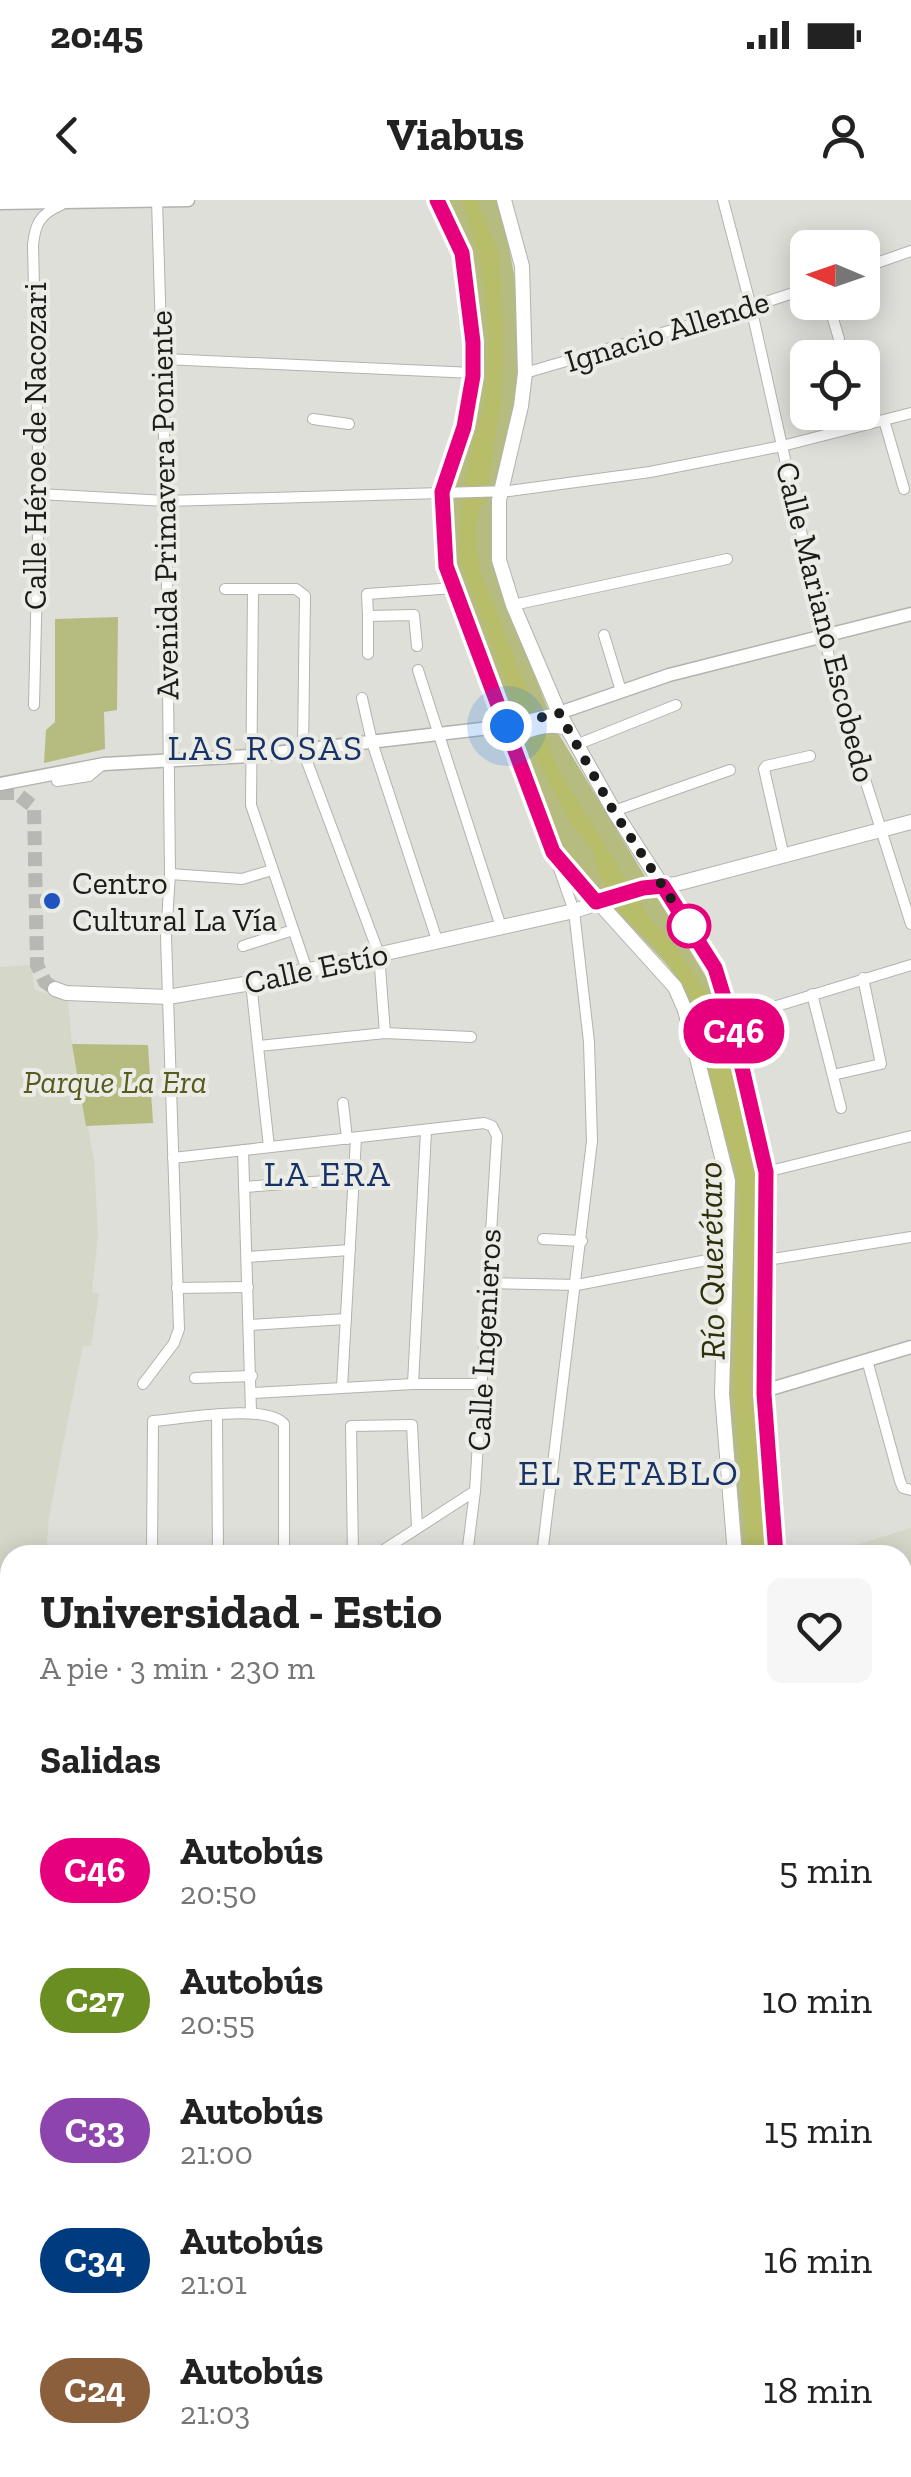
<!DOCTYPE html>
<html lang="es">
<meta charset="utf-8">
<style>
body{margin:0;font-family:"Zilla Slab",serif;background:#f6f6f6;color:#222;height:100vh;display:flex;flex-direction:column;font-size:38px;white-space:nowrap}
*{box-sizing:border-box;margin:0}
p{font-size:32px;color:#767676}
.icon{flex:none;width:55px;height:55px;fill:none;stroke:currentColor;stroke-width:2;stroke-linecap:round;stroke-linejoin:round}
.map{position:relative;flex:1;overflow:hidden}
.sheet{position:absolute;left:0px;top:1345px;width:912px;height:932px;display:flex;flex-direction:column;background:#fff;border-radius:30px 30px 0 0;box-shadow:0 5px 25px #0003}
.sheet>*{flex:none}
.badge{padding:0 20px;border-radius:32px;font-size:35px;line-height:65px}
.needle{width:65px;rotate:272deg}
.fabs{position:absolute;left:790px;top:30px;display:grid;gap:20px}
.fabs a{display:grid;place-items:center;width:90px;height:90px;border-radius:15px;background:#fff;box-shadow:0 5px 25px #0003;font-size:50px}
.you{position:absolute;width:50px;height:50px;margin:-25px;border:8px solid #fff;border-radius:50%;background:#1a73e8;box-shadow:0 0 0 15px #1a73e833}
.map>.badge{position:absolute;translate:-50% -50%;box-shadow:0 0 0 5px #fff}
h2{padding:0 40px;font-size:38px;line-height:90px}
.round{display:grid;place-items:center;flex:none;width:105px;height:105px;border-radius:15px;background:#f6f6f6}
.headline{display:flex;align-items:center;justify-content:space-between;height:170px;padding:0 40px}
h1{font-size:48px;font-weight:700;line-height:75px}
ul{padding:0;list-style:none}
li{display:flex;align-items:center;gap:30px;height:130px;padding:0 40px}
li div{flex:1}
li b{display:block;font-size:38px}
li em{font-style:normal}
li .badge{min-width:110px;font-weight:700;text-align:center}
.status{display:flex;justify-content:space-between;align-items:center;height:70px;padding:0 50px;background:#fff;direction:ltr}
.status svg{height:28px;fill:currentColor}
header{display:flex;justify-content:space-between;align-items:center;height:130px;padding:0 40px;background:#fff;font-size:45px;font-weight:700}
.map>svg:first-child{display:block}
.built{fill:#d5d7c9}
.green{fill:#b6bb7f}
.water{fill:#b7bd69}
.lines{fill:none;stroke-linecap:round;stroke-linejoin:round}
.secondary-tunnel{stroke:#b7b8b3;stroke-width:14;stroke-dasharray:14 7;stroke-linecap:butt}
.minor-casing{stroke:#b2b3ad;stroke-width:12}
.tertiary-casing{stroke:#b2b3ad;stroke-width:15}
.secondary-casing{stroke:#b2b3ad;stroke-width:16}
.minor{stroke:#fff;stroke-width:10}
.tertiary{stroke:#fff;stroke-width:12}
.secondary{stroke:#fff;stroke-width:14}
.line-casing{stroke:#fff;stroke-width:22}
.line{stroke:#e6007e;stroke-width:15}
.walk{stroke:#1b1b19;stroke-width:10;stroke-dasharray:0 18}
.poi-dot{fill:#2054c1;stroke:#ecece6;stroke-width:4}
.stop-dot{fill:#fff;stroke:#e6007e;stroke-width:5}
.labels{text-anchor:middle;stroke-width:8;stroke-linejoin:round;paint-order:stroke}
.street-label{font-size:32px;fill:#1b1b19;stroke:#ecece6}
.poi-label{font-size:32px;fill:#1b1b19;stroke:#ecece6;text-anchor:start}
.park-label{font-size:32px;font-style:italic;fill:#575a1d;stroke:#ecece6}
.neighbourhood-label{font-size:35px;letter-spacing:2.5px;fill:#173267;stroke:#ecece6}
.water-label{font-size:35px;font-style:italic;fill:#2d2f0b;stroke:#ecece6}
</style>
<div class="status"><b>20:45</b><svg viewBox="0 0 49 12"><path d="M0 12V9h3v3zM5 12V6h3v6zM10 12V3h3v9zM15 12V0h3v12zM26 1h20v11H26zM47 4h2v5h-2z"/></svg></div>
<header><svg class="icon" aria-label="back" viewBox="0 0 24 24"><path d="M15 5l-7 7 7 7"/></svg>Viabus<svg class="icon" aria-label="person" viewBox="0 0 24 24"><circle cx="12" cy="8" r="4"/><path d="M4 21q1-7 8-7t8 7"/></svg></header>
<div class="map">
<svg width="911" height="2277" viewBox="0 0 911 2277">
<rect width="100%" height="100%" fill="#dedfd9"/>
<g class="built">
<polygon points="31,765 35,790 68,800 72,844 94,960 98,1036 92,1092 99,1094 91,1146 83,1146 68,1219 49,1317 46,1355 10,1355 10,1524 0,1570 0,767"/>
<polygon points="911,1328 911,1669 903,1672 902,1355 824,1355"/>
</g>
<g class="green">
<path d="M446,0H496C516,62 525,131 517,197C509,258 479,314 497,377L555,528L717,795L762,981L755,1194L766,1270L771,1355H743L728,1181L733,979L681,784L667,765L594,687L560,643L522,561L521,544L511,514L467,407L449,347L448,308L452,282L474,195L482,134L470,46Z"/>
<polygon points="118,417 117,510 104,512 105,549 44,563 46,530 55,522 55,419"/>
<polygon points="72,844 148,845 153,923 86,926"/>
<polygon points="10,1524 10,2244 4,2244 0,2107 0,1570"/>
<polygon points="911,2155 911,2277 861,2277 857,2268 902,2268 903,2159"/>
</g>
<path class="water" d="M461,0H477L499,54L503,145L501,199L486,299C470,319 476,349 481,373L559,571L649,717L671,740L716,808L756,973L751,1191L762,1282L766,1355H748L734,1186L740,1000L736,966L714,900L696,808L680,779L655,746L619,711L598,671L592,650L572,625L553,590L530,545L460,360C458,321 465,282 473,244C477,227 484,209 486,191C493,125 485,61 461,0Z"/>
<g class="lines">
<polyline class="secondary-tunnel" points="0,593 16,593 34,607 37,765 45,782 55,789"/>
<g class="minor-casing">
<g id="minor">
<polyline points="723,0 751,107 836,488 911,724"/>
<polyline points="862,68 911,51"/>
<polyline points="828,102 839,139"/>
<polyline points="164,159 473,173"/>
<polyline points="525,173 751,107 808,88"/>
<polyline points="313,219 349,224"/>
<polyline points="884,220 904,289"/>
<polyline points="39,294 166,301 509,291 650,272 782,246 911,213"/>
<polyline points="225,389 296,389 305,396 303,551 379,754 385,833"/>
<polyline points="253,390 251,605 307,770"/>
<polyline points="513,405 727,359"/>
<polyline points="368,416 368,454"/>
<polyline points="604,435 621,491"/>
<polyline points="417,446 414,415 368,416 367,394 455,388"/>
<polyline points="418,470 501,727"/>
<polyline points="362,498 372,542 437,740"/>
<path d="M34,505L39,294L33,45C35,24 40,14 61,5"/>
<polyline points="576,545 676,505"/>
<polyline points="57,581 89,576 103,564"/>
<polyline points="614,611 730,570"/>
<polyline points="784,657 764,569 766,566 810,556"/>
<polyline points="170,674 242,679 272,670"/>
<polyline points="243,746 293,730"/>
<polyline points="251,783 269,947"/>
<polyline points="812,794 841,908"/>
<polyline points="731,820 911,765"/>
<polyline points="259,846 385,833 471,837"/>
<polyline points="833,875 881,864 863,778"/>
<polyline points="343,903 347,939"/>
<polyline points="243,950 251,1212"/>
<polyline points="173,958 484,923 492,926 497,936 475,1291 467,1355"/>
<polyline points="766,972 911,936"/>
<polyline points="244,987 353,979"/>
<polyline points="543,1039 582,1041"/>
<polyline points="247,1057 350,1050"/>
<polyline points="767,1060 911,1037"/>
<polyline points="487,1083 577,1085 728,1056"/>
<polyline points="177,1088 248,1087"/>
<polyline points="250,1125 346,1119"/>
<polyline points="867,1160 900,1281 903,1288 911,1290"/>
<polyline points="195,1178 252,1176"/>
<polyline points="143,1184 174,1143 179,1129 166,737 170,674 166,301 157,0"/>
<polyline points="413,1184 426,931"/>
<polyline points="342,1187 356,938"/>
<polyline points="253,1193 413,1184 481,1184"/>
<polyline points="217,1216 218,1355"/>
<path d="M152,1355L153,1221C182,1219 266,1203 284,1224V1355"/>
<polyline points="353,1355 351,1226 412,1225 417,1327"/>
<polyline points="376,1355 475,1291"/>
<polyline points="542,1355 592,941 589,842 574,711 555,657"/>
<polyline points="238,2268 272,2277"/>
<polyline points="514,2268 515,2277"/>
<polyline points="588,2268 591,2277"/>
<polyline points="36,2277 37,2268"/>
<polyline points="93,2277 95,2268"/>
<polyline points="147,2277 149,2268"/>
<polyline points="203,2277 205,2268"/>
<polyline points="467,2277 467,2268"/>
</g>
</g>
<g class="tertiary-casing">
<g id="tertiary">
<polyline points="0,3 188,0"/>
<polyline points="0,584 104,564 249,556 507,526 559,513 669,475 911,414"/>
<polyline points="764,1191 911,1147"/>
<polyline points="0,1622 10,1622"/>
<polyline points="0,1631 10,1631"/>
<polyline points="902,1692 911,1689"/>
<polyline points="902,2149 911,2146"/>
<polyline points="849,2268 852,2277"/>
<polyline points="304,2277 309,2268"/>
</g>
</g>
<g class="secondary-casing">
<g id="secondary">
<path d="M437,0C476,66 481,149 464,223C459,246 448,267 443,289C438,314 443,341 446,366L553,652L675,787L685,810L728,981L722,1194L735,1355"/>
<polyline points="504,0 522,66 525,173 521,206 499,300 499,360 513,405 559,513 614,611 715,767 731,820 767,983 764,1194 776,1355"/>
<path d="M514,544C522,527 550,523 567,528"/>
<polyline points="55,789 66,793 168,797 251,783 574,711 643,688 676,684 911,622"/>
<polyline points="655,2268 656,2277"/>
<polyline points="701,2268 701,2277"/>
</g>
</g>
<use href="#minor" class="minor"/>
<use href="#tertiary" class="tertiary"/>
<use href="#secondary" class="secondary"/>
</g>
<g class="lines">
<g class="line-casing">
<polyline id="line" points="437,0 462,53 473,142 473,176 464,227 442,292 446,366 553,652 596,702 643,688 663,686 715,768 731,820 766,972 764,1194 776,1355"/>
</g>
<use href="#line" class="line"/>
<polyline class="walk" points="507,526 559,513 614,612 689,726"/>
</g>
<circle class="poi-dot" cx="52" cy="701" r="10"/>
<circle class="stop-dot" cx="689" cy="726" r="20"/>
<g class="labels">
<g class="street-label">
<text transform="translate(667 131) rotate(-17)" y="11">Ignacio Allende</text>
<text transform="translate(35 246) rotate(-90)" y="11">Calle Héroe de Nacozari</text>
<text transform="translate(164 305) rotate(-91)" y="11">Avenida Primavera Poniente</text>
<text transform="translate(826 422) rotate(76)" y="11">Calle Mariano Escobedo</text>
<text transform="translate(316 768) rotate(-12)" y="11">Calle Estío</text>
<text transform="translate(484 1140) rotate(-87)" y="11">Calle Ingenieros</text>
</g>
<g class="poi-label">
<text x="72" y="694">Centro<tspan x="72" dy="37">Cultural La Vía</tspan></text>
</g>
<g class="park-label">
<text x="115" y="893">Parque La Era</text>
</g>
<g class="neighbourhood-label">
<text x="266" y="560">LAS ROSAS</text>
<text x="328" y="986">LA ERA</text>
<text x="629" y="1285">EL RETABLO</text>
</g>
<g class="water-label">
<text transform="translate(711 1061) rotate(-91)" y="12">Río Querétaro</text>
</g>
</g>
</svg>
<div class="fabs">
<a><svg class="needle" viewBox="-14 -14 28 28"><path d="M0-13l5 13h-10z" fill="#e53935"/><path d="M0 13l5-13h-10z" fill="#767676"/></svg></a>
<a><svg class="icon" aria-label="locate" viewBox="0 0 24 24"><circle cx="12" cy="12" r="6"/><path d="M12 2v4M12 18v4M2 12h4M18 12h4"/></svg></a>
</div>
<div class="you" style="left:507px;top:526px"></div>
<b class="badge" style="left:734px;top:831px;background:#e6007e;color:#fff">C46</b>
<section class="sheet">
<div class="headline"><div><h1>Universidad - Estio</h1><p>A pie · 3 min · 230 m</p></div><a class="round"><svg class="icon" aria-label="heart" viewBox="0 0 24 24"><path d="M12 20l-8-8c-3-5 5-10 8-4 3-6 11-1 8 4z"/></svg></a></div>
<h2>Salidas</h2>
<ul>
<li><span class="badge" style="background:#e6007e;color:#fff">C46</span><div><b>Autobús</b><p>20:50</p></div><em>5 min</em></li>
<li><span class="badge" style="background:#6b8e23;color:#fff">C27</span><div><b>Autobús</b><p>20:55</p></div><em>10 min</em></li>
<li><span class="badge" style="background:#8e44ad;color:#fff">C33</span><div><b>Autobús</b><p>21:00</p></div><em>15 min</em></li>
<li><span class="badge" style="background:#003b80;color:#fff">C34</span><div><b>Autobús</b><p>21:01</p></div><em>16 min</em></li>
<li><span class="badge" style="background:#8b5e3c;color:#fff">C24</span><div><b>Autobús</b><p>21:03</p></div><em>18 min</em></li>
</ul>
</section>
</div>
